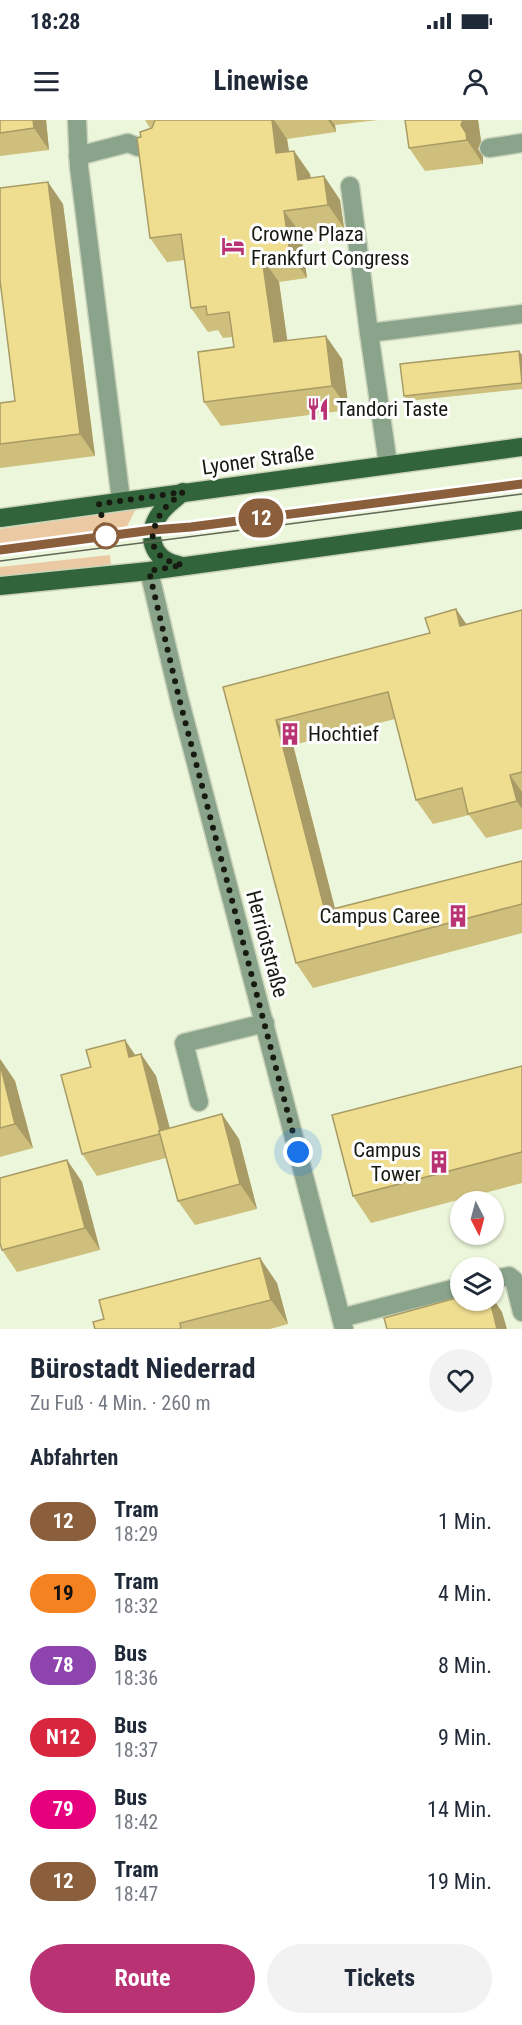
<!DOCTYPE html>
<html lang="de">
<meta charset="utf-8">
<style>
body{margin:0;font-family:"Roboto Condensed",sans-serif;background:#f2f2f3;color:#1f2937;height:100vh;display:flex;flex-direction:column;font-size:22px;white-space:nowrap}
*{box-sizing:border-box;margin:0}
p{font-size:20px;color:#747a83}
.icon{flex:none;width:33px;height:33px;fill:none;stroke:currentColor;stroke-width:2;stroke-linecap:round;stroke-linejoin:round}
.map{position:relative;height:1209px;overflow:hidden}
.sheet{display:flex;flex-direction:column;background:#fff;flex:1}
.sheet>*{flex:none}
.badge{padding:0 12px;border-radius:20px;font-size:21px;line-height:39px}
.needle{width:39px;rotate:174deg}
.fabs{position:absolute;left:450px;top:1071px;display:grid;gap:12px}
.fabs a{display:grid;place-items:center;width:54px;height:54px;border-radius:50%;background:#fff;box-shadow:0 2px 4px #0004;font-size:30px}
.you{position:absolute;width:30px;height:30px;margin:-15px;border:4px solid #fff;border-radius:50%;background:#1a73e8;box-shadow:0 0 0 9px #1a73e833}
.map>.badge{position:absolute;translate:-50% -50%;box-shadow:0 0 0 3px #fff}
h2{padding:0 30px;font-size:22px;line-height:54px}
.round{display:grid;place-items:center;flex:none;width:63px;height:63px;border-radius:32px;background:#f2f2f3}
.headline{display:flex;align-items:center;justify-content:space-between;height:102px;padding:0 30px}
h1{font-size:28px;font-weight:700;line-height:45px}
.primary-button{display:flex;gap:12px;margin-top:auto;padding:12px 30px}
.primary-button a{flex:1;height:69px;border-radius:36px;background:#b93274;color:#fff;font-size:24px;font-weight:700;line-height:69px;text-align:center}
.primary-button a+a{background:#f2f2f3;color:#1f2937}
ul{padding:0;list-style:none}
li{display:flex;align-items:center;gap:18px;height:72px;padding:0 30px}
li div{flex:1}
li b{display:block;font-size:22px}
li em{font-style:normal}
li .badge{min-width:66px;font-weight:700;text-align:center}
.status{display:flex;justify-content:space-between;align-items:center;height:42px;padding:0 30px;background:#fff;direction:ltr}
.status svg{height:16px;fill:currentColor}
header{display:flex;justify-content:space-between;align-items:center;height:78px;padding:0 30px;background:#fff;font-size:27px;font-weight:700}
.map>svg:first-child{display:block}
.green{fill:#ebcaa3}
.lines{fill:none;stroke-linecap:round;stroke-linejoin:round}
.minor-casing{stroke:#cad3ba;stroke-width:21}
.major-casing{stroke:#cad3ba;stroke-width:21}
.minor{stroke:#8aa48c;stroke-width:18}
.major{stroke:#32643b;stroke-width:18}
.tram{stroke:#616656;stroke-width:1.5}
.wall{fill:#cebf7c}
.shaded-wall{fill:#a89b65}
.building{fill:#f0de90;stroke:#a89b65;stroke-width:1.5}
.line-casing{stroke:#fff;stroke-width:14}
.line{stroke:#8b5e3c;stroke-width:9}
.walk{stroke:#171a10;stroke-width:6;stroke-dasharray:0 10.8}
.stop-dot{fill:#fff;stroke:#8b5e3c;stroke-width:3}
.labels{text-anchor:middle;stroke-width:6;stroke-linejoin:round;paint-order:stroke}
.poi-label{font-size:21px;fill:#171a10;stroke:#fefefe;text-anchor:start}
.street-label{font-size:21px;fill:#171a10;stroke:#fefefe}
</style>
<div class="status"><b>18:28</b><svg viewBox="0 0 49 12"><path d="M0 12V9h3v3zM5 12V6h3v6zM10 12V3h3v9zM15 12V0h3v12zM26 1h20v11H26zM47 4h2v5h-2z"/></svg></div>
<header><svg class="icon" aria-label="menu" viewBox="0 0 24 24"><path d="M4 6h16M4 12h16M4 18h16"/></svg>Linewise<svg class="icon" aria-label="person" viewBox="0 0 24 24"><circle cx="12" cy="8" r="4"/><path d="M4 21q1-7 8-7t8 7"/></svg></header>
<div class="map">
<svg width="522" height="1209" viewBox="0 0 522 1209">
<rect width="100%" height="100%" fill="#ecf6da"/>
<g class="green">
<polygon points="136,389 125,410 0,424 0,409"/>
<polygon points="110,435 111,445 0,458 0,447"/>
</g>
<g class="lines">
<g class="minor-casing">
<g id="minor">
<polyline points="77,0 79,47 121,380"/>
<polyline points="489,28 522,23"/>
<polyline points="78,36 128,23 138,27 161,23"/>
<polyline points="350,66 369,213 388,344"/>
<polyline points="369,213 522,194"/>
<polyline points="149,451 179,578 344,1209"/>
<polyline points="199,982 184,923 265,903"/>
<polyline points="494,1159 509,1156 514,1160 522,1192"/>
<polyline points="341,1198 460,1167"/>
</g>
</g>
<g class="major-casing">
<g id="major">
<polyline points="0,398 522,327"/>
<path d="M179,445C151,440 144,413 162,391C168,384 176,378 183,372"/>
<polyline points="0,466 149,451 522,400"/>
</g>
</g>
<use href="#minor" class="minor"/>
<use href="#major" class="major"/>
<g class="tram">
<polyline points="0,429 191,407 522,364"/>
<polyline points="0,441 522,374"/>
</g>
</g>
<g class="wall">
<polygon points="0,0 46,0 49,30 0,36"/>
<polygon points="145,0 378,0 335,5 336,12 287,19 289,31 294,31 310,54 311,58 324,56 340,80 344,108 301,114 307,158 279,162 287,221 342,239 349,290 221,306 204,282 234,227 232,217 223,218 218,210 208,212 191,188 185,140 167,142 150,118 141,17 150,8"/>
<polygon points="405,0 478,0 481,21 478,29 483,37 483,44 425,51 409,28"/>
<polygon points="63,84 95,336 0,348 0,283 15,281"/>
<polygon points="519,231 522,235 522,269 408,281 404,276"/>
<polygon points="456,489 466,504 522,490 522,709 486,718 469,695 433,704 416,680 395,599 293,625 335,789 522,741 522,813 313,868 296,843 223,567 430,513"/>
<polygon points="141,934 156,956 169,1008 239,1019 257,1089 195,1105 178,1081 166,1038 97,1056 82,1034 135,936"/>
<polygon points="0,939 15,961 33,1028 0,1037"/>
<polygon points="522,946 522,1063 371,1103 353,1076"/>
<polygon points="67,1040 82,1062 100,1130 17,1152 2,1130"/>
<polygon points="277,1163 288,1204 270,1209 95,1209 104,1199"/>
</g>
<g class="shaded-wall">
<polygon points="33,0 46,0 49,30 34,8"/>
<polygon points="272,0 274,0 287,19 293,57 276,33"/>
<polygon points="328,0 331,0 335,5 336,12"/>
<polygon points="463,0 478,0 481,21 478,29 483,37 483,44 467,20 461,5"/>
<polygon points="294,31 310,54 314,84 298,60"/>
<polygon points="324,56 340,80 344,108 328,85"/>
<polygon points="48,62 63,84 95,336 80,314"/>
<polygon points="284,91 301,114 307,158 290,134"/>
<polygon points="262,138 279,162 291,246 274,222"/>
<polygon points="326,216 342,239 349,290 332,266"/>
<polygon points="519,231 522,235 522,259"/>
<polygon points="456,489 473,514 460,506"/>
<polygon points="276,600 293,625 342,816 325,791"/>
<polygon points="510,655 522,672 522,689 517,681"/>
<polygon points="125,920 140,942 129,937"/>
<polygon points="141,934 156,956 177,1035 161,1013"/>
<polygon points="0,939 15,961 33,1028 15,1004 0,944"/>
<polygon points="222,994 239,1019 257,1089 240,1064"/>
<polygon points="67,1040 82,1062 100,1130 85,1108"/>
<polygon points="260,1138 277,1163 288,1204 271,1180"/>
<polygon points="490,1180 494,1180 502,1192 507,1209 497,1209"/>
</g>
<g class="building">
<polygon points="0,0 33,0 34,8 0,13"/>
<polygon points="155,0 272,0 276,33 294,31 298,60 324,56 328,85 284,91 290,134 262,138 274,222 326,216 332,266 204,282 198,232 234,227 229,192 207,195 206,186 191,188 181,114 150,118 137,18 141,17 140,12 152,8"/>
<polygon points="405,0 463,0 461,5 466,13 467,20 409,28"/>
<polygon points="48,62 80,314 0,324 0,283 15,281 0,160 0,68"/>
<polygon points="519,231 522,263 404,276 400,244"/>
<polygon points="456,489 460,506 522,490 522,652 510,655 517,681 468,694 462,668 416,680 388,572 276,600 325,791 522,741 522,784 296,843 223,567 430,513 425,498"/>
<polygon points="125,920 129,937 141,934 160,1010 159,1011 160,1014 82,1034 61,955 91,947 86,930"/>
<polygon points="0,944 15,1004 0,1008"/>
<polygon points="522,946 522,1032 353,1076 332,995"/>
<polygon points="222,994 240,1064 178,1081 159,1011"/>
<polygon points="67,1040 85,1108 2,1130 0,1123 0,1058"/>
<polygon points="260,1138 271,1180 180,1203 181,1209 95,1209 93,1202 104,1199 99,1180"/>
<polygon points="460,1177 460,1180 490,1180 497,1209 387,1209 384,1198"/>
</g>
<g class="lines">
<g class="line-casing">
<polyline id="line" points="0,430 153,410 191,407 522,364"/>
</g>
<use href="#line" class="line"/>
<path class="walk" d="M106,416L99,384L183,372C175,379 165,386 160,395C145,422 153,440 183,445L149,451L179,578L298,1032"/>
</g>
<defs>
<g id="hotel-bare" transform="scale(1.8)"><path d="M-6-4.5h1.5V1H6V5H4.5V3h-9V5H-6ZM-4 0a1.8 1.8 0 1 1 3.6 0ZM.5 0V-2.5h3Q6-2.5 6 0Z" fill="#b93274" stroke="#fefefe" stroke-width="2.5" paint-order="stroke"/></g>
<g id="restaurant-bare" transform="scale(1.8)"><path d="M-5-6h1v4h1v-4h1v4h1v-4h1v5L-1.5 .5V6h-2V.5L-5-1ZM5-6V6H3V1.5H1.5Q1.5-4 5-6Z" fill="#b93274" stroke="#fefefe" stroke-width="2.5" paint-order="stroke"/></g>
<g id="building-bare" transform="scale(1.8)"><path d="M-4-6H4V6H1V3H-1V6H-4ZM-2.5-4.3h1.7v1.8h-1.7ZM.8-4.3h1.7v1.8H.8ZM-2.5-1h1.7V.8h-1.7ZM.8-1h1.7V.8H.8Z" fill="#b93274" stroke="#fefefe" stroke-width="2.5" paint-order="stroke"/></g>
</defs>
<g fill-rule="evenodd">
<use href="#hotel-bare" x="233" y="126"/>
<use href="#restaurant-bare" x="318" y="289"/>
<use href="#building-bare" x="290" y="614"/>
<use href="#building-bare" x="458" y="796"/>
<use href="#building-bare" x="439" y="1042"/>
</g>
<circle class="stop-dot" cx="106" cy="416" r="12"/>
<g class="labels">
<g class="poi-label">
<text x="251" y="121">Crowne Plaza<tspan x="251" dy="24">Frankfurt Congress</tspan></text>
<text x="336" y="296">Tandori Taste</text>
<text x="308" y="621">Hochtief</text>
<text x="440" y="803" text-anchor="end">Campus Caree</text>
<text x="421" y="1037" text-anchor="end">Campus<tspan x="421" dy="24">Tower</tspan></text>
</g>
<g class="street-label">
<text transform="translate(258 340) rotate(-8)" y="7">Lyoner Straße</text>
<text transform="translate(267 824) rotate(75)" y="7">Herriotstraße</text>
</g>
</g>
</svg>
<div class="fabs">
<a><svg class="needle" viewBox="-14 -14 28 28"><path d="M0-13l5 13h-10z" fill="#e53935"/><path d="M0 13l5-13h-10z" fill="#747a83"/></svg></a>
<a><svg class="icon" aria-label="layers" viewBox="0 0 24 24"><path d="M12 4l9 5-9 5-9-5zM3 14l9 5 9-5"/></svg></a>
</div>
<div class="you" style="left:298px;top:1032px"></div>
<b class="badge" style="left:261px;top:398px;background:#8b5e3c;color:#fff">12</b>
</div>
<section class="sheet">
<div class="headline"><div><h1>Bürostadt Niederrad</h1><p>Zu Fuß · 4 Min. · 260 m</p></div><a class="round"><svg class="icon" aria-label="heart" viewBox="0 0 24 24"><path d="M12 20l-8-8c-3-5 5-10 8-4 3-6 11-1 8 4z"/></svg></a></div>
<h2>Abfahrten</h2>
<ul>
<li><span class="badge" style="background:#8b5e3c;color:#fff">12</span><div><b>Tram</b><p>18:29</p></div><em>1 Min.</em></li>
<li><span class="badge" style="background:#f58220;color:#111">19</span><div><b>Tram</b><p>18:32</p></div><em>4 Min.</em></li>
<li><span class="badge" style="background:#8e44ad;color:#fff">78</span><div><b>Bus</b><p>18:36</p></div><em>8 Min.</em></li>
<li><span class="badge" style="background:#d7263d;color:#fff">N12</span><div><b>Bus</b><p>18:37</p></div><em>9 Min.</em></li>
<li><span class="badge" style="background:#e6007e;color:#fff">79</span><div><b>Bus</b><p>18:42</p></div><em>14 Min.</em></li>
<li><span class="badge" style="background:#8b5e3c;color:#fff">12</span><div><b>Tram</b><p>18:47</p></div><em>19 Min.</em></li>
</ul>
<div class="primary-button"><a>Route</a><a>Tickets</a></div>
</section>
